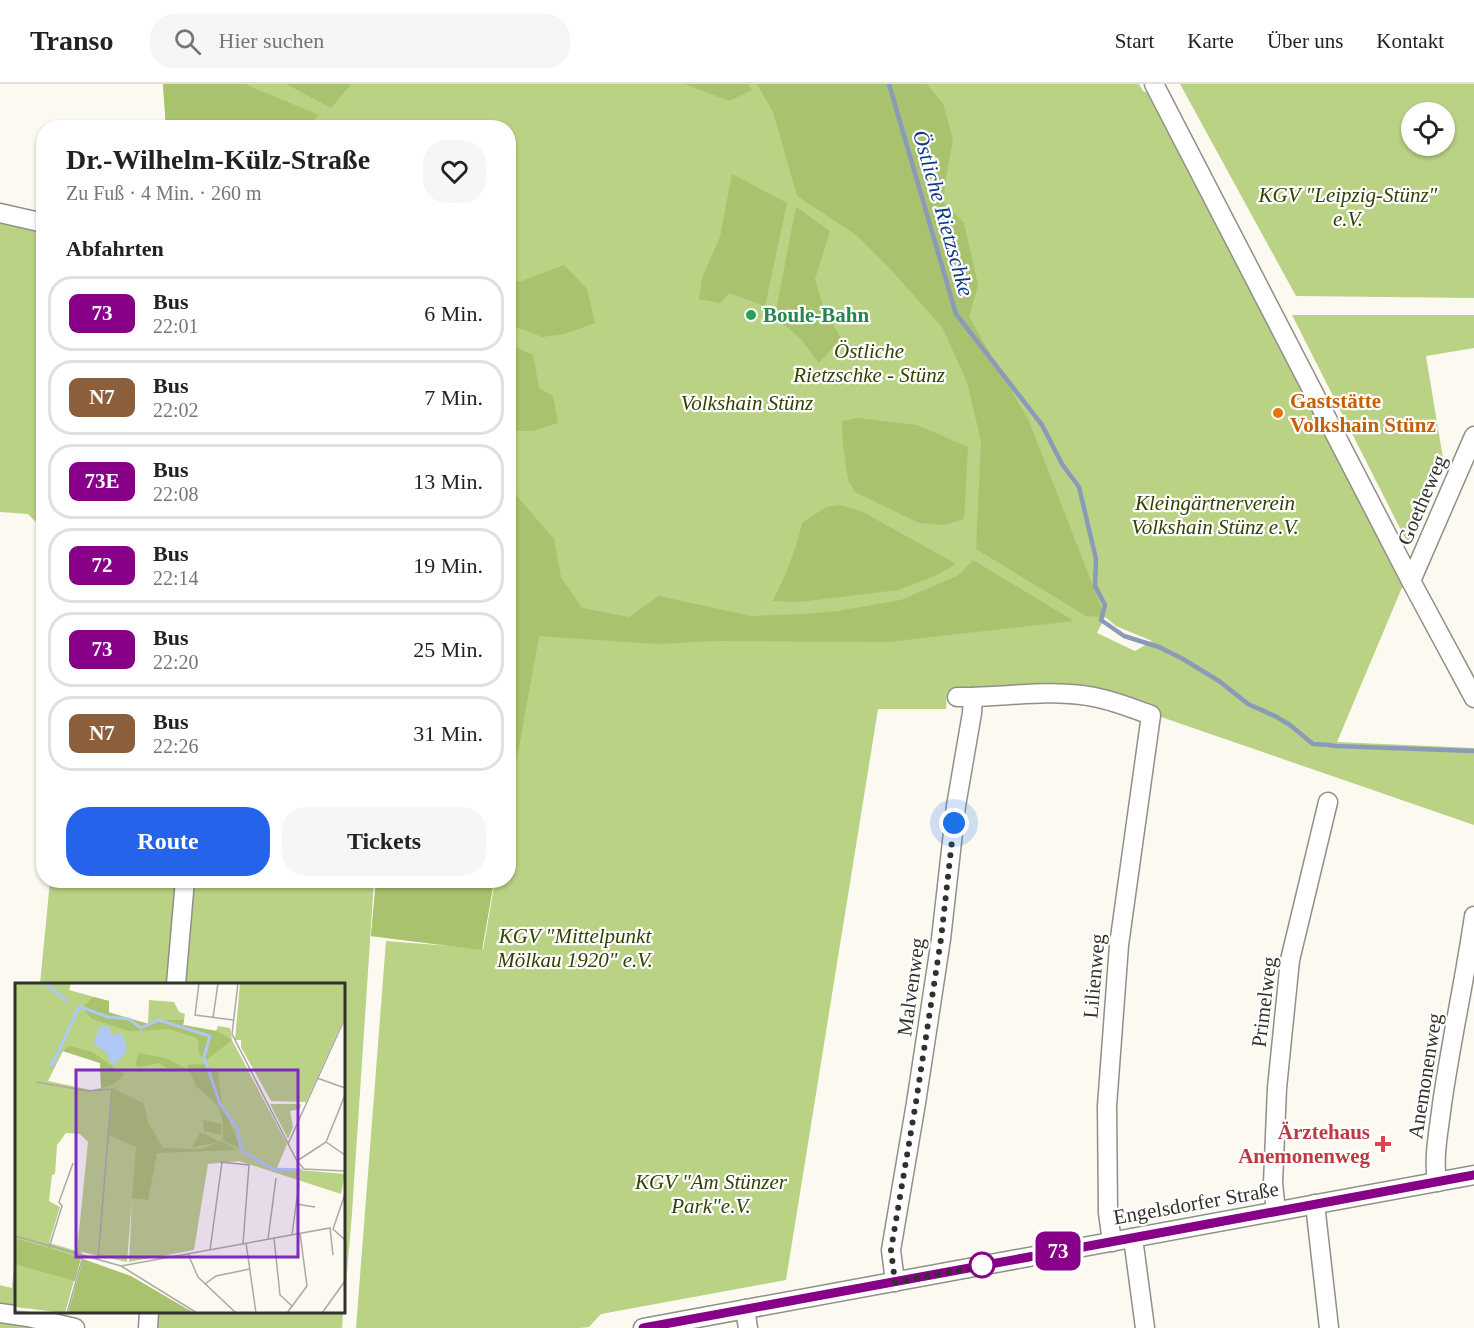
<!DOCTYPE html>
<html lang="de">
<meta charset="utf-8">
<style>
body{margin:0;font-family:"Times New Roman",serif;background:#f6f6f6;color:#222;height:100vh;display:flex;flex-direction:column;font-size:22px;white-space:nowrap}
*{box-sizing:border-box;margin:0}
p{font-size:20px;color:#767676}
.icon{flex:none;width:33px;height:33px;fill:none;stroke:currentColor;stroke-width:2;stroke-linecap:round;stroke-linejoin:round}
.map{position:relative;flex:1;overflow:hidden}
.sheet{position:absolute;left:36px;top:36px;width:480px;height:768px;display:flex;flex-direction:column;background:#fff;border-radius:24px;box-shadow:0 2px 4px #0004}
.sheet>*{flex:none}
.badge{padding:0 12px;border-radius:9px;font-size:21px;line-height:39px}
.controls{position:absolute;left:1401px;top:18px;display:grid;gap:12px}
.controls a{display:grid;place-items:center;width:54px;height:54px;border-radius:50%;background:#fff;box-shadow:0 2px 4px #0004;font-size:30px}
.you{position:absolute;width:30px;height:30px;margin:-15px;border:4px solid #fff;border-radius:50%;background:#1a73e8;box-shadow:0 0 0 9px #1a73e833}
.map>.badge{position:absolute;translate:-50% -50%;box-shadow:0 0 0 3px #fff}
h2{padding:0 30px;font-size:22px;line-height:54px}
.round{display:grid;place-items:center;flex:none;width:63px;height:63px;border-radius:24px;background:#f6f6f6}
.headline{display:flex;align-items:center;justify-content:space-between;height:102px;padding:0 30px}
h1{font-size:28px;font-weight:800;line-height:45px}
.action{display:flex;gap:12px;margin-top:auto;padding:12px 30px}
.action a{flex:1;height:69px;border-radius:24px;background:#2563eb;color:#fff;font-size:24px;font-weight:800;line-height:69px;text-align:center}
.action a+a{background:#f6f6f6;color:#222}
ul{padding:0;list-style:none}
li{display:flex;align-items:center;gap:18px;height:75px;margin:0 12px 9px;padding:0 18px;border:3px solid #e0e0e0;border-radius:24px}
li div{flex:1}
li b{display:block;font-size:22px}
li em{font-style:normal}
li .badge{min-width:66px;font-weight:700;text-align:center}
header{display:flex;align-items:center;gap:36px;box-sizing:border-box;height:84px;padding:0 30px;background:#fff;border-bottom:2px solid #e0e0e0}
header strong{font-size:28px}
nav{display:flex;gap:33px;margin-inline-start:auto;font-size:21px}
.search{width:420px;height:54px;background:#f6f6f6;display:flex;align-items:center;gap:15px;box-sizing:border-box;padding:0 21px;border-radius:24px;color:#767676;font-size:22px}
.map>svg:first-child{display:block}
.green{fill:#b9d284;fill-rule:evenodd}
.forest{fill:#a8c26d}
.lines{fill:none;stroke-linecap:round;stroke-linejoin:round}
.stream{stroke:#8a9bb9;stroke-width:4.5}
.minor-casing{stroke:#928f88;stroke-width:21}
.minor{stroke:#fff;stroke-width:18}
.line-casing{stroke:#fff;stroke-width:14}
.line{stroke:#808;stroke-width:9}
.walk{stroke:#32312e;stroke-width:6;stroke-dasharray:0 10.8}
.leisure-dot{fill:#2e9e5b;stroke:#fff;stroke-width:2}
.food-dot{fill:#e8710a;stroke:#fff;stroke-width:2}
.health-dot{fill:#e0444e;stroke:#fff;stroke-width:2}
.stop-dot{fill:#fff;stroke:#808;stroke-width:3}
.labels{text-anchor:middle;stroke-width:4.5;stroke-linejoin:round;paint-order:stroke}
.park-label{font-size:21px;font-style:italic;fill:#324100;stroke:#fff}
.leisure-label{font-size:21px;font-weight:bold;fill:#27864d;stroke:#fff;text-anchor:start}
.food-label{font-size:21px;font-weight:bold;fill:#c56008;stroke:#fff;text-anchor:start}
.street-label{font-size:21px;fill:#32312e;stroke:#fff}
.health-label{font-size:21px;font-weight:bold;fill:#be3a42;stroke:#fff;text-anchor:end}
.water-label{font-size:22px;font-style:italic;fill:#0e388a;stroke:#fff}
.inset-river{fill:none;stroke:#afc8f5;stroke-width:3}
.inset-road{fill:none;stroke:#aba9a3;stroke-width:1.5}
.view{fill:#7b2cbf;fill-opacity:0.15;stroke:#7b2cbf;stroke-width:3}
.inset-edge{fill:none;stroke:#32312e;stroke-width:3}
</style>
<header>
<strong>Transo</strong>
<div class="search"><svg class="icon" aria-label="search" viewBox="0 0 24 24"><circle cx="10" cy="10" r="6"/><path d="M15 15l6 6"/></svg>Hier suchen</div>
<nav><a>Start</a><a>Karte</a><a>Über uns</a><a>Kontakt</a></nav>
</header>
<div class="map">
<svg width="1474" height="1244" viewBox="0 0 1474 1244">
<rect width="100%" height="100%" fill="#fcf9f1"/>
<g class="green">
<path d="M163,0H1139L1143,7L1149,9L1406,494L1337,658L1474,664V741L1083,606L978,609L947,608L946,625H878L786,1196L601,1230L589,1243L580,1244H356L386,857L450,862L371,852L376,797H494L482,865L483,866L495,797L508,796V44L166,43ZM1105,533L1116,542L1152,557L1135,567L1097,549Z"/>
<path d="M1180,0H1474V214L1296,212ZM1412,28H1444V62H1412Z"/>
<polygon points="0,119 43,130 43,445 28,430 0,428"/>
<polygon points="1292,231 1474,231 1474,264 1426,272 1444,380 1408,460"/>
<polygon points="50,797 374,797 352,1129 344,1224 344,900 40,900"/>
<polygon points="16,1159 16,1228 39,1228 35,1244 0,1244 0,1201 12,1204"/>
<polygon points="132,1228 343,1228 342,1244 153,1244 143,1230"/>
</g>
<g class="forest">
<polygon points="163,0 246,0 254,4 319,31 306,43 166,43"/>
<polygon points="288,0 351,0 331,24 288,1"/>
<polygon points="685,0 748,0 752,6 729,17"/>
<polygon points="757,0 927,0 943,20 953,55 946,94 943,118 964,139 978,201 969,233 1029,337 1105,533 1086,532 976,465 981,357 967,298 942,243 893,188 856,151 797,112 773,28"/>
<polygon points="732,90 787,119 765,222 729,209 720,219 699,215 702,194 720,153"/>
<polygon points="796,123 830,147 815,195 824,225 841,254 819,279 800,254 782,239 776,226"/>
<polygon points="564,181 587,205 595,239 564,250 542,253 509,240 509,195 519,198"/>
<polygon points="508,259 533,271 539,304 553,312 558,339 533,347 509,347"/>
<polygon points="857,334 917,341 968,363 964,435 944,441 919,439 855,408 848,396 843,361 842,337"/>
<polygon points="509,403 554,455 561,493 582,524 629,533 659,512 751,532 805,530 837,527 901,516 959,491 973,476 1074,537 888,558 716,557 657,560 539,552 509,719"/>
<path d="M840,421L861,427L956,480L935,492L898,506L799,518L773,517C785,492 796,467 802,439L826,423Z"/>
<polygon points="376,797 494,797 482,866 371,852"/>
</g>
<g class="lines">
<polyline class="stream" points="889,0 956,230 1042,341 1062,380 1079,403 1096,475 1095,502 1105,521 1101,536 1124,552 1159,563 1183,575 1219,597 1248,620 1275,632 1290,641 1313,660 1330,661 1335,662 1474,667"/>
<g class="minor-casing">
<g id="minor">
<polyline points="1154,0 1411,497 1474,614"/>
<polyline points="0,129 44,139"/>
<polyline points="1411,497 1474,352"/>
<path d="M957,613C1000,614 1044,605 1088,612C1110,615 1131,624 1151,631L1119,861L1107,1022L1108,1129L1112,1158"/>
<polyline points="176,900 185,796"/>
<path d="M1437,1098C1433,1072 1439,1046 1442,1020C1451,957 1465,895 1474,832"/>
<polyline points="1315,1120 1329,1244"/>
<polyline points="1276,1127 1273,1099 1277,1004 1290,876 1328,718"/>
<polyline points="1133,1154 1145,1244"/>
<polyline points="895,1198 891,1166 916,1019 941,855 956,722 972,629 973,613"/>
<polyline points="745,1225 748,1244"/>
<polyline points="0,1229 28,1233 75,1244"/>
<polyline points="148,1244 149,1228"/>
<polyline points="643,1244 1474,1091"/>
</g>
</g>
<use href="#minor" class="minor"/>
</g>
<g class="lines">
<g class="line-casing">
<polyline id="line" points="643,1244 1474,1091"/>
</g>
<use href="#line" class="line"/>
<polyline class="walk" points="954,739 941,855 916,1018 891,1166 895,1198 987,1181 982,1181"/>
</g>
<circle class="leisure-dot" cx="751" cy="231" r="6"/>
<circle class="food-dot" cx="1278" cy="329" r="6"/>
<path class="health-dot" d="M1380 1051h6v6h6v6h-6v6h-6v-6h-6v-6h6z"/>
<circle class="stop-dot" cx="982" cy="1181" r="12"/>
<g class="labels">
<g class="park-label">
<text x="1348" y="118">KGV "Leipzig-Stünz"<tspan x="1348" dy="24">e.V.</tspan></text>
<text x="869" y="274">Östliche<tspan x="869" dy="24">Rietzschke - Stünz</tspan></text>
<text x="747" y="326">Volkshain Stünz</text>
<text x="1215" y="426">Kleingärtnerverein<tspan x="1215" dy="24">Volkshain Stünz e.V.</tspan></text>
<text x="575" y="859">KGV "Mittelpunkt<tspan x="575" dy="24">Mölkau 1920" e.V.</tspan></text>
<text x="711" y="1105">KGV "Am Stünzer<tspan x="711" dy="24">Park"e.V.</tspan></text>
</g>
<g class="leisure-label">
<text x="763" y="238">Boule-Bahn</text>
</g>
<g class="food-label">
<text x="1290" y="324">Gaststätte<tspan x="1290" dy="24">Volkshain Stünz</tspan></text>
</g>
<g class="street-label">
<text transform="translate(1422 416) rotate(-67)" y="7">Goetheweg</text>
<text transform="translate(1094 892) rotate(-85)" y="7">Lilienweg</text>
<text transform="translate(911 903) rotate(-82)" y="7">Malvenweg</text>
<text transform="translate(1264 918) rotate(-83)" y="7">Primelweg</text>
<text transform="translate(1425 992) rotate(-81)" y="7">Anemonenweg</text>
<text transform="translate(1196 1119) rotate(-10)" y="7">Engelsdorfer Straße</text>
</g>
<g class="health-label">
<text x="1370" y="1055">Ärztehaus<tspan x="1370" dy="24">Anemonenweg</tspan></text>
</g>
<g class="water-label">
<text transform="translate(944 129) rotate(74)" y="8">Östliche Rietzschke</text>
</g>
</g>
<g transform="translate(15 899)">
<rect width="330" height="330" fill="#fcf9f1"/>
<path d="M0,0H56L54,7L94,18V29L133,41L134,17L159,19L164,29L170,31L168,42L201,48L203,43L215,45L217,57L272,161L262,185L330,191L326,211L224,178L193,181L179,267L114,279L117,215L112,279L67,269L50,330L0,324ZM48,68L85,80L86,105L76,107L33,98ZM51,150L65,151L73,159L62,268L34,260L45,224L34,218L37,192L40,191L42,162ZM225,0H330V33L291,119L256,118L226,64V57H220ZM255,121H286L285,126L275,128L278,144L273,156Z" fill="#b9d284" fill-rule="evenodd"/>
<path d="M78,14L94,18V30L134,41L144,37H169L168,42L202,48L217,57L190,78L184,70L183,57L179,54L154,46L114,48L77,36L67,25ZM55,63L77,69L109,91L99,101L86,105L85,80L48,68ZM124,70L150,75L174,87L152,85L144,80L124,84L120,82ZM191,81L203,90L207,122L227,167L208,157V140L203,123L181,103L172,82ZM98,105L129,121L133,139L148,165L187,166L207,158L222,167L142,170L133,217L117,215L121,164L94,152ZM188,137L207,141L206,152L189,148ZM185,150L190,151L205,159L177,164ZM0,255L66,275L60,298L0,281ZM68,276L116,293L179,330H53Z" fill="#a8c26d"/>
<path d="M92,42L98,52L108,51L112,68L100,82L95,79L92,69L78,61L85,44Z" fill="#afc8f5"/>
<path class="inset-river" d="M30,0L53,19M63,23L93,34L114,36L126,45L144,37L195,53L189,74L205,121L223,147L226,167L258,186L287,187M34,80L37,82L64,24"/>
<path class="inset-road" d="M184,0L180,32L218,37M223,0L217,51L282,178L289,186L330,188M198,35L203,0M302,95L330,105M21,99L73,108L97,106L83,277M311,159L330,172M273,161L330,35M282,178L311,159L330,112M205,179L234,182L228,261M330,211L318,246L330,257M281,221L300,224M277,252L284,200M0,253L106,283L315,245L318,272M259,255L265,312L277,323M253,256L261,195M231,260L241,330M34,265L47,223L44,219L58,180M195,267L207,179M173,271L183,294L221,330M106,283L182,330M190,301L201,293L235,286M0,328L18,330M52,330L68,273M272,330L292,303L285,250M307,330L330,298"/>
<path class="view" d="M61,87H283V274H61Z"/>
<rect width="330" height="330" class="inset-edge"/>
</g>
</svg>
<div class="controls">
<a><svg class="icon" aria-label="locate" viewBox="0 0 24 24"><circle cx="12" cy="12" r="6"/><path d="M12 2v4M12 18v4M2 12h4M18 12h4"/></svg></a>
</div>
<div class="you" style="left:954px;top:739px"></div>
<b class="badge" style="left:1058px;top:1167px;background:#808;color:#fff">73</b>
<section class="sheet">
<div class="headline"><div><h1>Dr.-Wilhelm-Külz-Straße</h1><p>Zu Fuß · 4 Min. · 260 m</p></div><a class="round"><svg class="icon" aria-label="heart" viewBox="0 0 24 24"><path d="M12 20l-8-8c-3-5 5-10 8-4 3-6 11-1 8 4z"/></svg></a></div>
<h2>Abfahrten</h2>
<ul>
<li><span class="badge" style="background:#808;color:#fff">73</span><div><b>Bus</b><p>22:01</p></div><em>6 Min.</em></li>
<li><span class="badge" style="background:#8b5e3c;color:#fff">N7</span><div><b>Bus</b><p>22:02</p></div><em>7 Min.</em></li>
<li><span class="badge" style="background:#808;color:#fff">73E</span><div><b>Bus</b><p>22:08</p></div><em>13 Min.</em></li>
<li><span class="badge" style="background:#808;color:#fff">72</span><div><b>Bus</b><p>22:14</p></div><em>19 Min.</em></li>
<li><span class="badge" style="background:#808;color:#fff">73</span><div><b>Bus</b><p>22:20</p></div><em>25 Min.</em></li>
<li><span class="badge" style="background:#8b5e3c;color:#fff">N7</span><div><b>Bus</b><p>22:26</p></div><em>31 Min.</em></li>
</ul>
<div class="action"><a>Route</a><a>Tickets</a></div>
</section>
</div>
